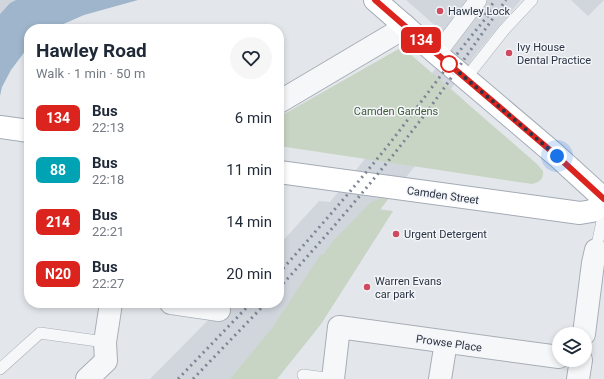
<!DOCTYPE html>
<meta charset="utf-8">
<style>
body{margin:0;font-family:Roboto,sans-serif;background:#f6f6f7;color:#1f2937;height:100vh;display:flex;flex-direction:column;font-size:15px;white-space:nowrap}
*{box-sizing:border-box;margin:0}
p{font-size:13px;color:#747a83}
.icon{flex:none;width:22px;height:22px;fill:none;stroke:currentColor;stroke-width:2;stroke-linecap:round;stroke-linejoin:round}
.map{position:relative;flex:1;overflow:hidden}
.sheet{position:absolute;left:24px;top:24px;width:260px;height:284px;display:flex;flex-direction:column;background:#fff;border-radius:16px;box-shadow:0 2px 6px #0003}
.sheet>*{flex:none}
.badge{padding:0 8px;border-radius:6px;font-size:14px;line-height:26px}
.fabs{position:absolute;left:552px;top:327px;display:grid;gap:8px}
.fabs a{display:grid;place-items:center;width:40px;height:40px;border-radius:50%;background:#fff;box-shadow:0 2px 6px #0003;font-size:20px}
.you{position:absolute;width:20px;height:20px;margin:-10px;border:3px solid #fff;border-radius:50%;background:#1a73e8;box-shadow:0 0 0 6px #1a73e833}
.map>.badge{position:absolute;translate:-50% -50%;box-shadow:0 0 0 2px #fff}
.round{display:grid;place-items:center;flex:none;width:42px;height:42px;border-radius:21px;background:#f6f6f7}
.summary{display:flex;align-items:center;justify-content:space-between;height:68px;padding:0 12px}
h1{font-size:19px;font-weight:700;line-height:30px}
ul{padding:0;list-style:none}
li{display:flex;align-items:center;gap:12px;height:52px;padding:0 12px}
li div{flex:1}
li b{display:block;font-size:15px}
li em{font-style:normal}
li .badge{min-width:44px;font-weight:700;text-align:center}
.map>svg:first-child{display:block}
.built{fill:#d1d6dd}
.green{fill:#c9d5c4}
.water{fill:#9fb5cb}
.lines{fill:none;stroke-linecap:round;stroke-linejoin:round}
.service-casing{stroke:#a8aeb6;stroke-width:12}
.pedestrian-casing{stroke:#a8aeb6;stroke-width:18}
.minor-casing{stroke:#a8aeb6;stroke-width:24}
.primary-casing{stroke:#a3abb7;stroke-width:24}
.service{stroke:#f6f7f9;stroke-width:11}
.pedestrian{stroke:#f6f7f9;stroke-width:17}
.minor{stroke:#f6f7f9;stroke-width:22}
.primary{stroke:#fff;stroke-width:22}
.rail{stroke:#7d8695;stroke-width:3;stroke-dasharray:2 4;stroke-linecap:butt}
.line-casing{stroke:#fff;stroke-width:9}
.line{stroke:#dc241f;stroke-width:6}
.walk{stroke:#2b3444;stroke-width:4;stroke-dasharray:0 7.2}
.poi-dot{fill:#cf4a5f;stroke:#f3f5f8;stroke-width:1.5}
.stop-dot{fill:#fff;stroke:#dc241f;stroke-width:2}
.labels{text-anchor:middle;stroke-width:3;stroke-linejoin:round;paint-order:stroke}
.poi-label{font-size:11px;fill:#2b3444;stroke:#f3f5f8;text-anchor:start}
.park-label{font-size:11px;fill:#405f38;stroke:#f3f5f8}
.street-label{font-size:11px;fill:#2b3444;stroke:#f3f5f8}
</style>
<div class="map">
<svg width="604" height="379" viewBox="0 0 604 379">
<rect width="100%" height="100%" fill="#e3e7eb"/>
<g class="built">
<polygon points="0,0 24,0 10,3 0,14"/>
<polygon points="406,0 521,0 476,54 451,89 465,101 416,165 380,209 393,211 321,324 277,379 150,379 225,303 279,303 279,245 319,201 330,202 386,133 455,43"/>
<polygon points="571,0 604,0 588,16"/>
</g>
<g class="green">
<path d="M402,47L537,164L543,171C544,179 540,182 532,184L279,146V117Z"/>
<polygon points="392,194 380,210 393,211 321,324 277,379 230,379 272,328 321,254 323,255 333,241 371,202"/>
</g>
<polygon class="water" points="16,0 138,0 84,15 52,29 29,29 29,46 11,70 2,87 0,96 0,14 10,3"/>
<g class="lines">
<g class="service-casing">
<g id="service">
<polyline points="466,78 504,30 532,0"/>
<polyline points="596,250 604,212"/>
<polyline points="0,369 40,333 105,342"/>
<polyline points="303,375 333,379"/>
</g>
</g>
<g class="pedestrian-casing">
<polyline id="pedestrian" points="437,54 478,0"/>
</g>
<g class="minor-casing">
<g id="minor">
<polyline points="279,102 392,35 404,25"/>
<polyline points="171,303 219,310"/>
<polyline points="584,334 593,263 596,250"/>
<polyline points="87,379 106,361 105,342 111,303"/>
<polyline points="333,379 339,327 559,357"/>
<polyline points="440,379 446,342"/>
<polyline points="578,379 581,360"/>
</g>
</g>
<g class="primary-casing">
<g id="primary">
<polyline points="375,0 437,54 557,156 604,199"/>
<polyline points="0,127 29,131"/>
<polyline points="279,172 580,213 592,211 604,203"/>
</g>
</g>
<use href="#service" class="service"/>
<use href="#pedestrian" class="pedestrian"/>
<use href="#minor" class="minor"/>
<use href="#primary" class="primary"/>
<g class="rail">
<polyline points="485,15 495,0"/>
<path d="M279,273C317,230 354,188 390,143C424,99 456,53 492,11"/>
<path d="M279,288C331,231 382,171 429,109C455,73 480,36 506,0"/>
<polyline points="178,379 251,303"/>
<polyline points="193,379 266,303"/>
</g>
</g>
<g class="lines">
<g class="line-casing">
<polyline id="line" points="375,0 437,54 557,156 604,199"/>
</g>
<use href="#line" class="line"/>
<polyline class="walk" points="449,64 557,156"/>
</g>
<g class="poi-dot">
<circle cx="440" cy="11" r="4"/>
<circle cx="509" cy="53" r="4"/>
<circle cx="396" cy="234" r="4"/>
<circle cx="367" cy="287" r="4"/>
</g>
<circle class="stop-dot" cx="449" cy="64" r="8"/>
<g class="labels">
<g class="poi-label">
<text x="448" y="15">Hawley Lock</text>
<text x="517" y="51">Ivy House<tspan x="517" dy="13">Dental Practice</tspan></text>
<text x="404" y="238">Urgent Detergent</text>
<text x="375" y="285">Warren Evans<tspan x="375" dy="13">car park</tspan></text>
</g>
<g class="park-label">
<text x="396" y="115">Camden Gardens</text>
</g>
<g class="street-label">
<text transform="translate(443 195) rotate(8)" y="4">Camden Street</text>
<text transform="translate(449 343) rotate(8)" y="4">Prowse Place</text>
</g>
</g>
</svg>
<div class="fabs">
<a><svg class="icon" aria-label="layers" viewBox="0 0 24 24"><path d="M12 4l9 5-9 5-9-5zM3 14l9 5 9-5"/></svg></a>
</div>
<div class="you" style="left:557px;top:156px"></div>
<b class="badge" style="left:421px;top:40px;background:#dc241f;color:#fff">134</b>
<section class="sheet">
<div class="summary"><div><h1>Hawley Road</h1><p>Walk · 1 min · 50 m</p></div><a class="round"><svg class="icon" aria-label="heart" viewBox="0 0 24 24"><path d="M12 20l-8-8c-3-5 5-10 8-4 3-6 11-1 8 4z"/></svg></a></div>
<ul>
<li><span class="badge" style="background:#dc241f;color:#fff">134</span><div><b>Bus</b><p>22:13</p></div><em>6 min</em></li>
<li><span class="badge" style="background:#00a3b4;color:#fff">88</span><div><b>Bus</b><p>22:18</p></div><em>11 min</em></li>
<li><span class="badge" style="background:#dc241f;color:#fff">214</span><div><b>Bus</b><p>22:21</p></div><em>14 min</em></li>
<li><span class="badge" style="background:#dc241f;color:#fff">N20</span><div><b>Bus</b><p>22:27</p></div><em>20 min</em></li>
</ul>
</section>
</div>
